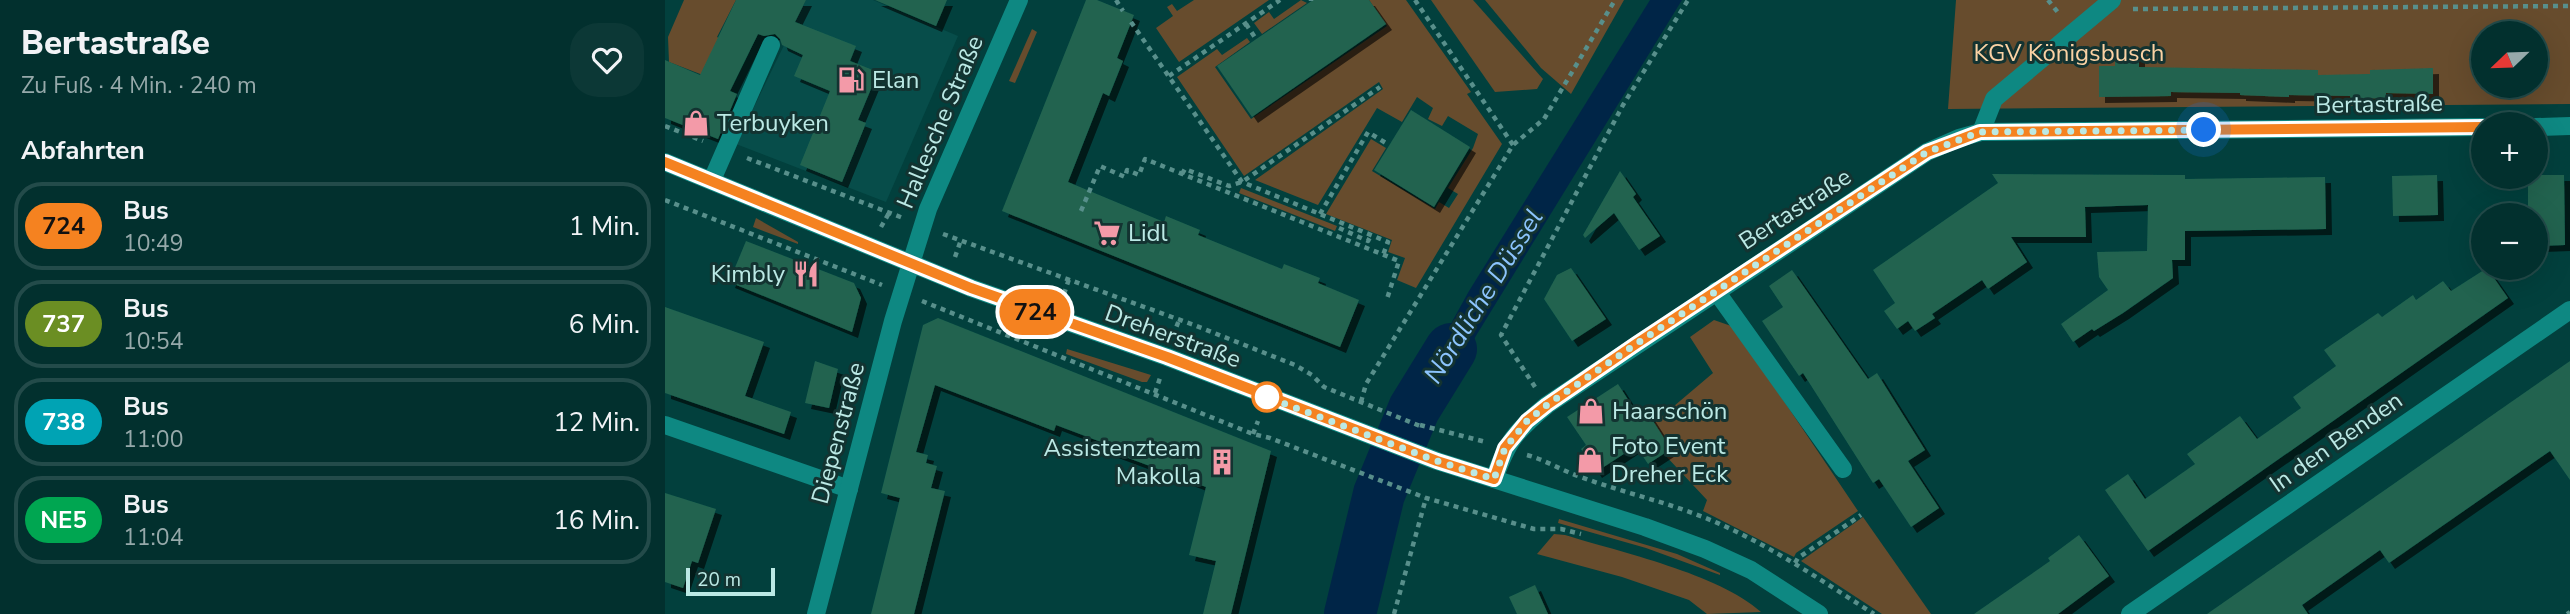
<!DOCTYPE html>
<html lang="de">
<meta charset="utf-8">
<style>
body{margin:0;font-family:"Nunito Sans",sans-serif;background:#0c3836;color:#f1f3f6;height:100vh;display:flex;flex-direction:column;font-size:26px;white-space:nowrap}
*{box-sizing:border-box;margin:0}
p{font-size:23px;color:#96a9aa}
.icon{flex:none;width:38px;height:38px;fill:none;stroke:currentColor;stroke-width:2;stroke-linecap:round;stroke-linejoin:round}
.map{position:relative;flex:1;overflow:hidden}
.details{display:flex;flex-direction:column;background:#02302e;width:665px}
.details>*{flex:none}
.badge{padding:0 14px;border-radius:23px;font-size:24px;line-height:46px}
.needle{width:46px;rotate:247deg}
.buttons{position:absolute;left:1806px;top:21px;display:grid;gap:14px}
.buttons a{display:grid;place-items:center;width:77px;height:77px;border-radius:50%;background:#02302e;box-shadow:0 7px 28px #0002,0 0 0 2px #234b4a;font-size:35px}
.scale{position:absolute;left:21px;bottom:18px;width:89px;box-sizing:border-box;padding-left:7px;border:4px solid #bbe9e5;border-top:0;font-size:19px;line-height:24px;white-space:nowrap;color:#bbe9e5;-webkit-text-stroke:5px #133331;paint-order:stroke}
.you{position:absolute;width:35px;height:35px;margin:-18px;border:5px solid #fff;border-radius:50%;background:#1a73e8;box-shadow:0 0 0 10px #1a73e833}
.map>.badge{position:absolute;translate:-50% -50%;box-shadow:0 0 0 4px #fff}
h2{padding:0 21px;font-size:26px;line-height:63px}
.round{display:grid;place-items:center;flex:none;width:74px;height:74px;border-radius:28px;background:#0c3836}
.overview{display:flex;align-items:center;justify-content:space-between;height:119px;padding:0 21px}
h1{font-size:33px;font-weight:800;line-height:52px}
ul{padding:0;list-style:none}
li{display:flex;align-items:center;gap:21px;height:88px;margin:0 14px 10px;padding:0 7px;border:4px solid #234b4a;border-radius:28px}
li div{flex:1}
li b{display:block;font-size:26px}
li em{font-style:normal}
li .badge{min-width:77px;font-weight:700;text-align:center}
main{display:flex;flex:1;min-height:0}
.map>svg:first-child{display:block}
.built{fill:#074d4a}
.green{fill:#674c2d;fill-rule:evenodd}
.water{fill:#002547}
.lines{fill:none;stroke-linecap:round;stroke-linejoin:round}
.river{stroke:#002547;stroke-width:52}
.building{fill:#206450;filter:url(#shadow)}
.path{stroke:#588f8b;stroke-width:4.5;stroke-dasharray:5 5;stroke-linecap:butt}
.lane{stroke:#0e8882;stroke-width:18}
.street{stroke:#0e8882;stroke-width:18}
.secondary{stroke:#0e8882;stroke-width:18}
.line-casing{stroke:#fff;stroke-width:16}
.line{stroke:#f58220;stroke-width:10}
.walk{stroke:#bbe9e5;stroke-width:7;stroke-dasharray:0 12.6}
.stop-dot{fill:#fff;stroke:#f58220;stroke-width:3.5}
.labels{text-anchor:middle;stroke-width:6;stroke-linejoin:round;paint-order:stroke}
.park-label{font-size:24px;fill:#fbd2a4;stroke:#133331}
.poi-label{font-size:24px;fill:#bbe9e5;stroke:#133331;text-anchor:start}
.street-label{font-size:24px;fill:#bbe9e5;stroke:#133331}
.water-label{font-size:26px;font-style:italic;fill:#8cc4fd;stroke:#133331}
</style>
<main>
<section class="details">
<div class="overview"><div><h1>Bertastraße</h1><p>Zu Fuß · 4 Min. · 240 m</p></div><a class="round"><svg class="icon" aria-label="heart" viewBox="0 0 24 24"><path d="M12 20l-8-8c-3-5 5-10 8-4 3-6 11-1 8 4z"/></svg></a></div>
<h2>Abfahrten</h2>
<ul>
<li><span class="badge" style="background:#f58220;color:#111">724</span><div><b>Bus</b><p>10:49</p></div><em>1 Min.</em></li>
<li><span class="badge" style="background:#6b8e23;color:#fff">737</span><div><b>Bus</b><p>10:54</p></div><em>6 Min.</em></li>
<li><span class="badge" style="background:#00a3b4;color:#fff">738</span><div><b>Bus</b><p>11:00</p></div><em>12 Min.</em></li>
<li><span class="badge" style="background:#00a651;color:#fff">NE5</span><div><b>Bus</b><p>11:04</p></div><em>16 Min.</em></li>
</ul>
</section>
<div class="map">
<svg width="1905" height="614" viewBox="0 0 1905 614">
<defs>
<filter id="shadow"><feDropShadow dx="6" dy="6" stdDeviation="0" flood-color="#0009"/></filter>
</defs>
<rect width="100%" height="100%" fill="#02403d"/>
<polygon class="built" points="141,0 208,0 293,36 221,202 71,144"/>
<g class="green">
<polygon points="19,0 71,0 52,37 74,50 56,82 4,62 3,37"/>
<polygon points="529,0 604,0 514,62 491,28 508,16 502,7 507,4 512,11"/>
<polygon points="636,0 642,3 597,34 589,23 604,12 609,19"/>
<polygon points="704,0 741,0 806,92 802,94 837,144 751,288 732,280 740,258 723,252 727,240 661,214 706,139 721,148 707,171 770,209 774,202 784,208 793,194 783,188 808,148 813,134 783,116 777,126 763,119 768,108 752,97 737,122 712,108 653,205 590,180 718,89 714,82 579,176 512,77 552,49 557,55 582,38 585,42 550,67 586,119 722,26"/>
<polygon points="766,0 808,0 878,79 872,89 830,92"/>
<polygon points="820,0 959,0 906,94 876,68"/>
<path d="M1291,0H1905V104L1283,109ZM1818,33H1871V86H1818Z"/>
<polygon points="367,29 372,32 350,83 344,81"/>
<polygon points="576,188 672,226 670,231 574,193"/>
<polygon points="91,218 133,242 133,244 88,227"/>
<polygon points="1049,320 1069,327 1193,511 1131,553 1129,557 1038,511 1042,500 999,454 1006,449 989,423 1048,373 1025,337"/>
<polygon points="402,349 486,375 482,382 477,382 401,354"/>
<polygon points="1198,517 1266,614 1217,614 1136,561"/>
<polygon points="894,519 1012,554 1055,573 1055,575 981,548 893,523"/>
<path d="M889,534L900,535C955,552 1054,574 1096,612L1042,614L1024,600L957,577L872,554Z"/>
</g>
<g class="water">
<polygon points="985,0 1017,0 763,414 741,405 804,291"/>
<polygon points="702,493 726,502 699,614 674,614"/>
</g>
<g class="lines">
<polyline class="river" points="685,614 714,494 749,409 786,349"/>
</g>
<g class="building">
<polygon points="71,0 141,0 130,22 191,46 185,61 213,72 193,120 201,123 177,182 135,165 165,91 129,76 138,55 117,45 115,39 110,34 99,36 93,34 65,91 72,94 53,139 0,118 0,60 35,75"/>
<polygon points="210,0 282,0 271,26"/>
<polygon points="421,0 432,0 469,15 452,58 458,61 444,96 438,93 403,182 499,222 501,216 535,230 533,235 617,269 619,264 655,278 653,283 694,300 675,347 337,211"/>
<polygon points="648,0 704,0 721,24 587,117 552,66"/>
<polygon points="1474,54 1474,67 1653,70 1653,75 1705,74 1705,70 1768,68 1768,94 1721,93 1721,98 1686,99 1685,96 1624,95 1624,97 1575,95 1575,93 1506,92 1506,96 1434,97 1434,66 1450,66 1450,55"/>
<polygon points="746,110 805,147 769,207 709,170"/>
<polygon points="955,171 971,194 968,197 995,236 974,250 949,213 920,238 918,235"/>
<polygon points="1327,174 1520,175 1520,179 1660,177 1661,229 1520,231 1520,260 1507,260 1508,278 1458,313 1429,331 1427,329 1408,342 1396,324 1443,290 1434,277 1432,252 1482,251 1483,205 1420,207 1421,237 1346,237 1362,262 1323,289 1317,280 1267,314 1270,318 1250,331 1243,321 1232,329 1219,311 1230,303 1208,270 1333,183"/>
<polygon points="1772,175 1773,215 1728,216 1727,176"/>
<polygon points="1871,175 1899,175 1900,245 1873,246 1873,224 1871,224 1871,215 1866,215 1866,209 1863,209 1863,177 1871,177"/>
<polygon points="81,241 189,283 196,298 187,332 64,282"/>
<polygon points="906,268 941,319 907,341 879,299 892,275"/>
<polygon points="1822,268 1843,298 1483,551 1440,490 1463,474 1480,499 1530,464 1522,454 1575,416 1592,439 1636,408 1628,397 1671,366 1659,350 1713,313 1717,317 1748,295 1751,300 1778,281 1786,291"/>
<polygon points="1127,270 1203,379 1212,373 1260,450 1243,461 1274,508 1246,527 1214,479 1208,483 1138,373 1134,376 1097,321 1118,307 1104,286"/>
<polygon points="0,307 99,342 80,396 126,412 119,434 0,393"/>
<polygon points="273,318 606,451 566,614 538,614 551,561 524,555 541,487 442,450 444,445 391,425 389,431 270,385 251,452 263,455 261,463 272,466 266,488 280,491 249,614 206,614 235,498 216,493 258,325"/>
<polygon points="150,361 173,369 164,408 140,403"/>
<polygon points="1905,361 1905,480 1885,451 1724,563 1715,550 1637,605 1643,614 1542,614"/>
<polygon points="953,384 971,412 979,407 1006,449 983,464 971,446 931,472 916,449 921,445 902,417"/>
<polygon points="0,493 51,509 33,563 27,561 18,588 0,582"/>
<polygon points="1414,535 1444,576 1393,614 1309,614 1385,561 1383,558"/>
<polygon points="870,585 883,614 852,614 844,597"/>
</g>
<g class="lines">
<g class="path">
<polyline points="451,0 458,11"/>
<polyline points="646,0 646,1"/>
<polyline points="750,0 848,145"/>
<polyline points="1383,0 1395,15"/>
<polyline points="1468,9 1905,6"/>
<polyline points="466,22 577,182 723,242 718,255"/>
<polyline points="581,24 591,39"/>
<polyline points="504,76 615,0"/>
<polyline points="0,126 38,141"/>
<polyline points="82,158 238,218"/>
<polyline points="517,174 520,169 564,186 577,182 715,87"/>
<polyline points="0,200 217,285"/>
<polyline points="416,211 435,166 460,177 462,170 474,175 480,159 734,261 722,299"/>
<polyline points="655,214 703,132 724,145"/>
<polyline points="216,227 224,213"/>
<polyline points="674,228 703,241 706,235"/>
<polyline points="278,234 529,325 630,365 647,375 659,387 755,426"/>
<polyline points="290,257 296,240"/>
<polyline points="399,294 404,279"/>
<polyline points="257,301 588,434 605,438 761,498 869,529 896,529 916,534"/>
<polyline points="508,336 514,320"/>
<polyline points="870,387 836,335 958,105 1023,0"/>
<polyline points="490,393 495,378"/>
<polyline points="696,402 701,384 848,145 879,119 950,0"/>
<polyline points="755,425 821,442"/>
<polyline points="588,434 593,421"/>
<path d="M862,455C881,460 897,471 916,477C956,492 998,501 1038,517C1099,541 1154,579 1209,614"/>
<polyline points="1130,563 1133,558 1196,515"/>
<polyline points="729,614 761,498"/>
<polyline points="1902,614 1905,612"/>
</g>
<g class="lane">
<polyline points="1316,132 1329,99 1447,0"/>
<polyline points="47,180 106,45"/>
<polyline points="1051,291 1178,469"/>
</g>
<g class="street">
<polyline points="0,425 184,489"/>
<polyline points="151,614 228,321 263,209 354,0"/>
<polyline points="1465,614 1905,310"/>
</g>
<g class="secondary">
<polyline points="1871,127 1905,126"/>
<polyline points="0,162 306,288 502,357 772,461 980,527 1040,549 1086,570 1154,614"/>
<path d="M829,479C843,440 850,432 882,405L1262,152L1294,138L1316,132L1818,127"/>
</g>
</g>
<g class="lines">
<g class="line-casing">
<polyline id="line" points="0,162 306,288 502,357 772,461 829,479 840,448 862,421 882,405 971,344 1262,152 1315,132 1818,127"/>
</g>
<use href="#line" class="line"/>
<polyline class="walk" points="602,397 599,396 772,461 829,479 840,448 862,421 882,405 971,344 1262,152 1315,132 1539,130"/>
</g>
<defs>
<g id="fuel-bare" transform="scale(2.1)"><path d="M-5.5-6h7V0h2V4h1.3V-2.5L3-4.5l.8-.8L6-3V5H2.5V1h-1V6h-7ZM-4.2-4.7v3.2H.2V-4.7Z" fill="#f39aa8" stroke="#133331" stroke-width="2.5" paint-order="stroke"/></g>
<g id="shop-bare" transform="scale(2.1)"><path d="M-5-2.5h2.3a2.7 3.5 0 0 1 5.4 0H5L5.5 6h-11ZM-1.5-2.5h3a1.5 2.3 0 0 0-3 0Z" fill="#f39aa8" stroke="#133331" stroke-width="2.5" paint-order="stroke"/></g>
<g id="supermarket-bare" transform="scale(2.1)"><path d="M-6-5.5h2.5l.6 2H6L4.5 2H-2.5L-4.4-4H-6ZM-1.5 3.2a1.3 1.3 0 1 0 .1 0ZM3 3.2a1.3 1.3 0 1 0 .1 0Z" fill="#f39aa8" stroke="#133331" stroke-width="2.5" paint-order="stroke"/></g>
<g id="restaurant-bare" transform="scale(2.1)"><path d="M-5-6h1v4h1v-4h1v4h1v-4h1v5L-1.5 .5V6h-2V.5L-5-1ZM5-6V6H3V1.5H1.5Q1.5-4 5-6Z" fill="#f39aa8" stroke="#133331" stroke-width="2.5" paint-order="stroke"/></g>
<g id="building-bare" transform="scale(2.1)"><path d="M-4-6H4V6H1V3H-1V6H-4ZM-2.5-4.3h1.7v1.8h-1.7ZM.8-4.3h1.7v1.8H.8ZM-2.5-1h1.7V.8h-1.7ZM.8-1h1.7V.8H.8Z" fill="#f39aa8" stroke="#133331" stroke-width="2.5" paint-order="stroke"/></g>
</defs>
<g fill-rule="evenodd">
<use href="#fuel-bare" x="186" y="80"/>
<use href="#shop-bare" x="31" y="123"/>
<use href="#supermarket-bare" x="442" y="233"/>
<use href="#restaurant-bare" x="141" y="274"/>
<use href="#shop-bare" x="926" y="411"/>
<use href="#shop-bare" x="925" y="460"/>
<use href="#building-bare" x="557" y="462"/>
</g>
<circle class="stop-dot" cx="602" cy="397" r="14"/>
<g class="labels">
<g class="park-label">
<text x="1404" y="61">KGV Königsbusch</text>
</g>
<g class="poi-label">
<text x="207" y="88">Elan</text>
<text x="52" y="131">Terbuyken</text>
<text x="463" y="241">Lidl</text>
<text x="120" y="282" text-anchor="end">Kimbly</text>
<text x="947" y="419">Haarschön</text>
<text x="946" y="454">Foto Event<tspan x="946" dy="28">Dreher Eck</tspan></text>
<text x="536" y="456" text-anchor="end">Assistenzteam<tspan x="536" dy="28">Makolla</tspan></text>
</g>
<g class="street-label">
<text transform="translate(1714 104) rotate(-1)" y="8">Bertastraße</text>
<text transform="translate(275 122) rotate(-67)" y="8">Hallesche Straße</text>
<text transform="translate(1130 209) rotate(-33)" y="8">Bertastraße</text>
<text transform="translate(508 336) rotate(20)" y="8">Dreherstraße</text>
<text transform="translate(173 433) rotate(-75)" y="8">Diepenstraße</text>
<text transform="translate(1671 442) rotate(-35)" y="8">In den Benden</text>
</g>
<g class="water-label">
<text transform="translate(818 296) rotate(-58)" y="9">Nördliche Düssel</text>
</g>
</g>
</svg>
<div class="buttons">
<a><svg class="needle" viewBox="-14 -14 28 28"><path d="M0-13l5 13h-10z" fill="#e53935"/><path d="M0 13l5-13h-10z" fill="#96a9aa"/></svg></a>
<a>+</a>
<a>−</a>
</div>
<div class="scale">20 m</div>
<div class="you" style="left:1539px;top:130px"></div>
<b class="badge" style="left:370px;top:312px;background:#f58220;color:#111">724</b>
</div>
</main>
